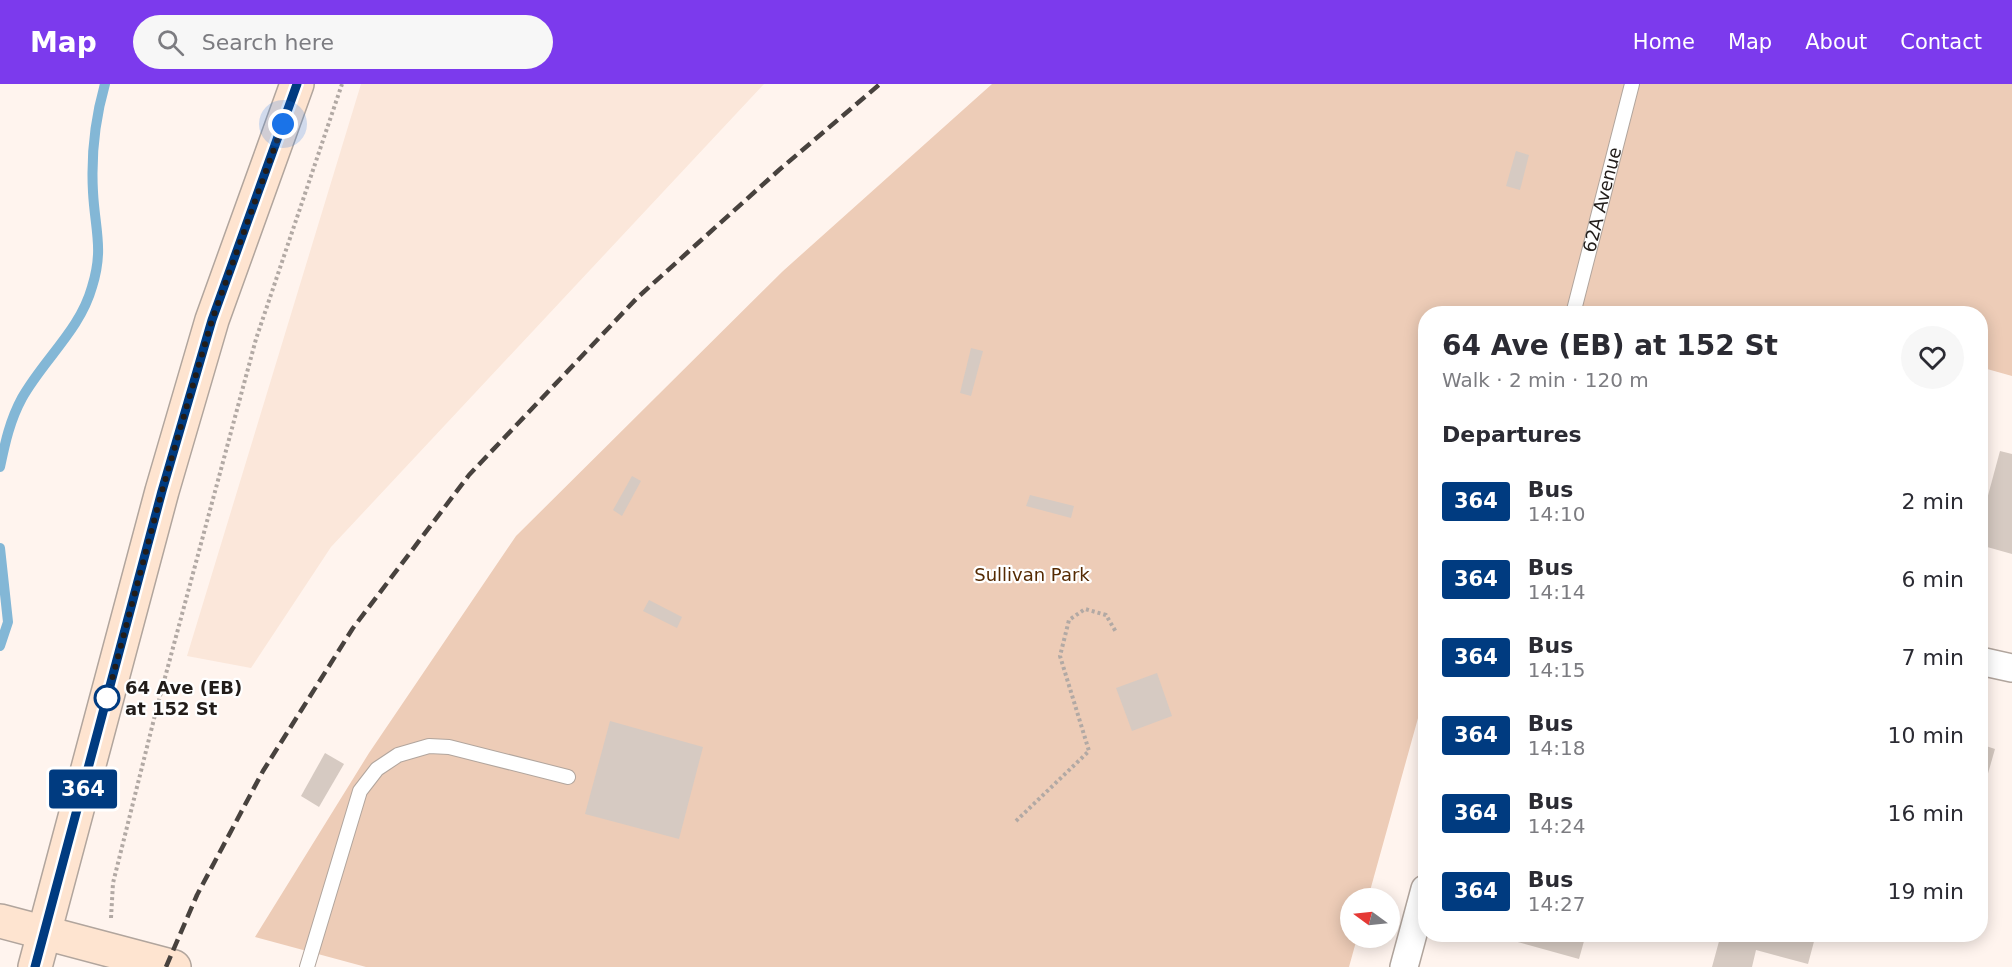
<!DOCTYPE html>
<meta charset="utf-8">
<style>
body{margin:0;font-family:"DejaVu Sans",sans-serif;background:#f7f7f7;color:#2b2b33;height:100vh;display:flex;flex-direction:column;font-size:22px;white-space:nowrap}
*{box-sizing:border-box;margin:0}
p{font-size:20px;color:#7c7c81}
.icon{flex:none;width:33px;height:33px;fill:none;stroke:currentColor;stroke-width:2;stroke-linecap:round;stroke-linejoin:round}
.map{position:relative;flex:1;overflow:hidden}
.side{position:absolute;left:1418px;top:222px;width:570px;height:636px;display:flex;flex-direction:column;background:#fff;border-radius:24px;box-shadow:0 3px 15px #0003}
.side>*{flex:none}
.badge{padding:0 12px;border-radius:4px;font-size:21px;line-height:39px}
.needle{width:39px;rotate:285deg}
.tools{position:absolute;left:1340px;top:804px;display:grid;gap:12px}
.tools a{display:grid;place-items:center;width:60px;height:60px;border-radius:50%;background:#fff;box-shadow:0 3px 15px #0003;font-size:30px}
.you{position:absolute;width:30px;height:30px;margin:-15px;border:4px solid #fff;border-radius:50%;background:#1a73e8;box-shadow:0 0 0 9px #1a73e833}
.map>.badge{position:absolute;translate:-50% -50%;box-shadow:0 0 0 3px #fff}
h2{padding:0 24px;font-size:22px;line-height:54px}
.round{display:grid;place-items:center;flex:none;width:63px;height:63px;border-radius:32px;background:#f7f7f7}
.headline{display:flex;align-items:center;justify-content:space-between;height:102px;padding:0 24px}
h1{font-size:28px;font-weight:600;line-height:45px}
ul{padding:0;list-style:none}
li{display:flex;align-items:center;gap:18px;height:78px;padding:0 24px}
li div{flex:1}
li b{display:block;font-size:22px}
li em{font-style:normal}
li .badge{min-width:66px;font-weight:700;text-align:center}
header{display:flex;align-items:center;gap:36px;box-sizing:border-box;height:84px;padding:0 30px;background:#7c3aed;color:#fff}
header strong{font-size:28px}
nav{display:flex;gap:33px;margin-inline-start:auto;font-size:21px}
.search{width:420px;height:54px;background:#f7f7f7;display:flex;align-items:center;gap:15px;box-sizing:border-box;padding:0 21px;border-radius:33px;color:#7c7c81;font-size:22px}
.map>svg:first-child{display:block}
.built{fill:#fbe7da}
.green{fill:#edccb7}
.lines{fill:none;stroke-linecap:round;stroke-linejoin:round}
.stream{stroke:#83b7d6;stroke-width:10}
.building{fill:#d6cac2}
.lane-casing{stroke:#b1a59d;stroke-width:16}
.street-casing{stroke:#b1a59d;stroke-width:30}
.secondary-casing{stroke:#b1a59d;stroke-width:36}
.path{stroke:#b2a9a4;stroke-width:4;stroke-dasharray:3 3;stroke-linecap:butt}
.lane{stroke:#fff;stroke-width:14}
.street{stroke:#fff;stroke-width:27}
.secondary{stroke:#fee4d0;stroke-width:33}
.rail{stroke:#48423e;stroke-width:4.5;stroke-dasharray:12 6;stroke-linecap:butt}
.line-casing{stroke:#fff;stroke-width:14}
.line{stroke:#003b80;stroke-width:9}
.walk{stroke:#221d1a;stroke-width:6;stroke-dasharray:0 10.8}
.stop-dot{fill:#fff;stroke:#003b80;stroke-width:3}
.labels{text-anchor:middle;stroke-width:4.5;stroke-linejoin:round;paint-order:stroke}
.street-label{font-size:18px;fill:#221d1a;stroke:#fff}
.park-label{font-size:18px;fill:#552a02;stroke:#fff}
.stop-label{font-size:18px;font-weight:bold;fill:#221d1a;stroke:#fff;text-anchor:start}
</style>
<header>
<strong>Map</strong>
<div class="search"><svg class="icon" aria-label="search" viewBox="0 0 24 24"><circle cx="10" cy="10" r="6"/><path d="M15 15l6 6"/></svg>Search here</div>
<nav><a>Home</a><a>Map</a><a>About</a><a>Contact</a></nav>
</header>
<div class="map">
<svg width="2012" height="883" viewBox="0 0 2012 883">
<rect width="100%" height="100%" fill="#fff4ee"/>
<polygon class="built" points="361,0 764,0 331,463 251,584 187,572"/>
<polygon class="green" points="992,0 2012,0 2012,292 1980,283 1980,230 1425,230 1425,609 1368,814 1350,814 1350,854 1357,854 1349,883 366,883 255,853 369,669 516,452 783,187"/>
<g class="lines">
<g class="stream">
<path d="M0,383C5,359 10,336 22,314C44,275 80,246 92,203C104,165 95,146 93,108C91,72 95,35 105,0"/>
<polyline points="0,464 8,538 0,562"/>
</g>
</g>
<g class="building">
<polygon points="1516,67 1529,71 1520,106 1506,102"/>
<polygon points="971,264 983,267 971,312 960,309"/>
<polygon points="2000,367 2012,370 2012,470 1980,461 1980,441"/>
<polygon points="632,392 641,397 622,432 613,426"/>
<polygon points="1030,411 1074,422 1071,434 1026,422"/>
<polygon points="649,516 682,533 677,544 643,527"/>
<polygon points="1157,589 1172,632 1132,647 1116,604"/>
<polygon points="610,637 703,663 679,755 585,730"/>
<polygon points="1980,660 1995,665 1981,714 1980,714"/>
<polygon points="325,669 344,680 319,723 301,712"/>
<polygon points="1504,850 1586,850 1579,875 1503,854"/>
<polygon points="1721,850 1816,850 1808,880 1756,866 1752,883 1712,883"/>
</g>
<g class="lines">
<g class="lane-casing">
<g id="lane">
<path id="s1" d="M1573,230L1632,0"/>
<polyline points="307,883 360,707 377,685 398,671 429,662 449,663 568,693"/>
</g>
</g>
<g class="street-casing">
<g id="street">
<polyline points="1980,577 2012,584"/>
<polyline points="1404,883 1425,805"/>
</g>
</g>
<g class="secondary-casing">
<g id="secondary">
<polyline points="0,837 174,883"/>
<polyline points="35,883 162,407 212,236 297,0"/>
</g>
</g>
<g class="path">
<polyline points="1016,737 1089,667 1060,572 1069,536 1085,525 1106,531 1116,548"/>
<polyline points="111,834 113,799 156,627 256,255 342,0"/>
</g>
<use href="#lane" class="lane"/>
<use href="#street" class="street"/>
<use href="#secondary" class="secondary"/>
<polyline class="rail" points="166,883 197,811 263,687 353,544 469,391 637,214 779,86 880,0"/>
</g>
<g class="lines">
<g class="line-casing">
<polyline id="line" points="35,883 162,407 212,236 297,0"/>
</g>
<use href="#line" class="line"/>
<polyline class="walk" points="107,614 162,407 212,236 283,40"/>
</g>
<circle class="stop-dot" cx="107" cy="614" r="12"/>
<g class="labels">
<g class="street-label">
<text dy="6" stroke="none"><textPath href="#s1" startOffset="118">62A Avenue</textPath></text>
</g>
<g class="park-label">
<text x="1032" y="497">Sullivan Park</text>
</g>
<g class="stop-label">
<text x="125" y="610">64 Ave (EB)<tspan x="125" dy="21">at 152 St</tspan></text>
</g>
</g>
</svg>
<div class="tools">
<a><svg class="needle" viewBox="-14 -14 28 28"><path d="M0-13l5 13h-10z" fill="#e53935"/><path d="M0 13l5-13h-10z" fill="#7c7c81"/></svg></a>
</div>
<div class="you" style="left:283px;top:40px"></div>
<b class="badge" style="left:83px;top:705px;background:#003b80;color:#fff">364</b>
<section class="side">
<div class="headline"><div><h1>64 Ave (EB) at 152 St</h1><p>Walk · 2 min · 120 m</p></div><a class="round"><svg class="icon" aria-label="heart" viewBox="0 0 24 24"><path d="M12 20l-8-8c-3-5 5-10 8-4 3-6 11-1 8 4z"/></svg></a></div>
<h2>Departures</h2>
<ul>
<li><span class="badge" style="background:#003b80;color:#fff">364</span><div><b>Bus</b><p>14:10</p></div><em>2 min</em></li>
<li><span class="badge" style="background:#003b80;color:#fff">364</span><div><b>Bus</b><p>14:14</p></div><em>6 min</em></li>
<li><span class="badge" style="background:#003b80;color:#fff">364</span><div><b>Bus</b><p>14:15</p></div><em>7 min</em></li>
<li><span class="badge" style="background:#003b80;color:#fff">364</span><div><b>Bus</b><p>14:18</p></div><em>10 min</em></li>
<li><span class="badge" style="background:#003b80;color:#fff">364</span><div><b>Bus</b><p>14:24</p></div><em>16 min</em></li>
<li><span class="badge" style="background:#003b80;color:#fff">364</span><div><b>Bus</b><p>14:27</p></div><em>19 min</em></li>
</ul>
</section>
</div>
